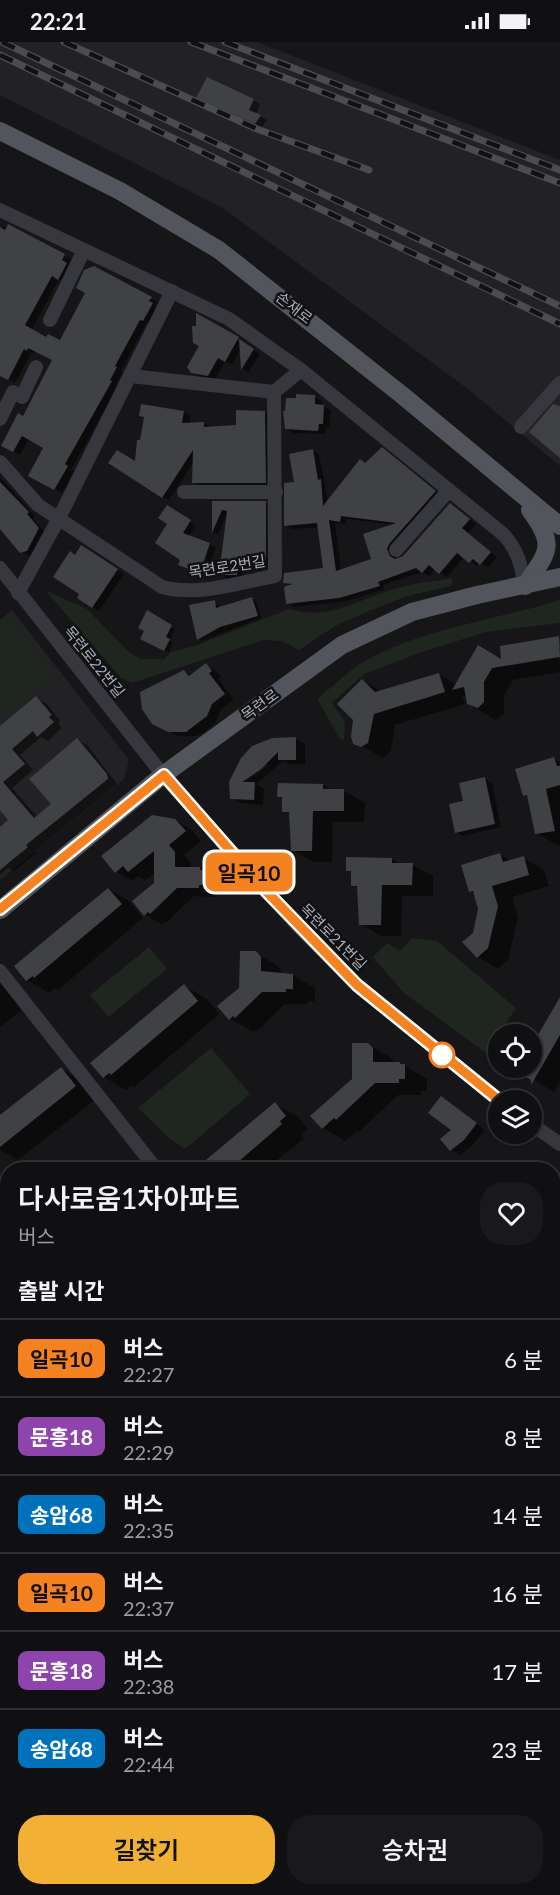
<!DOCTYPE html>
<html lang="ko">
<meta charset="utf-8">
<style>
body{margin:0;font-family:Lato,"Noto Sans KR",sans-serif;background:#19191b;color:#f1f3f6;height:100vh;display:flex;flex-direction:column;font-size:22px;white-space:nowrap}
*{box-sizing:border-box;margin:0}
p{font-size:20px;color:#9c9d9f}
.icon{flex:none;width:33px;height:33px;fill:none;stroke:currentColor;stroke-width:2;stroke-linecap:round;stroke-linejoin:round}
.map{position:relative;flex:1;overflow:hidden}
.sheet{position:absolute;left:0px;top:1120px;width:561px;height:734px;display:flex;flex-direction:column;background:#101012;border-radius:24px 24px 0 0;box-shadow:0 2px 4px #0004,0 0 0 2px #303032}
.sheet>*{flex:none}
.badge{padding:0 12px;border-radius:9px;font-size:21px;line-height:39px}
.controls{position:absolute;left:488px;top:982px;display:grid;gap:12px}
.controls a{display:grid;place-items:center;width:54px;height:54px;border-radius:50%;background:#101012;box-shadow:0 2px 4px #0004,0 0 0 2px #303032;font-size:30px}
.map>.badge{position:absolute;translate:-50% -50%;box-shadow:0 0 0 3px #fff}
h2{padding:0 18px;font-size:22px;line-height:54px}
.round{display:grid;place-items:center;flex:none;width:63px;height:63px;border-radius:24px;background:#19191b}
.headline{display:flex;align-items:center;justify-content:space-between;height:102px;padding:0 18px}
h1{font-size:28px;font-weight:600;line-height:45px}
.cta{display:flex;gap:12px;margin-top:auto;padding:12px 18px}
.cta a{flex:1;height:69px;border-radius:24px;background:#f2b134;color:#111;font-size:24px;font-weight:600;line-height:69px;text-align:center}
.cta a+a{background:#19191b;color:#f1f3f6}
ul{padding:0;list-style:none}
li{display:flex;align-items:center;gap:18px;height:78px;padding:0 18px;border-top:2px solid #303032}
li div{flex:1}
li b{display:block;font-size:22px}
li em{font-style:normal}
li .badge{min-width:66px;font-weight:700;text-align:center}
.status{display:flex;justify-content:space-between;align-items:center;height:42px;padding:0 30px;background:#101012;direction:ltr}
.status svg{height:16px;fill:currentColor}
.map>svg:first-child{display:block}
.built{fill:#222225}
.green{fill:#1e261f}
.shadow{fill:#0007;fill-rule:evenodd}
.building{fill:#404145;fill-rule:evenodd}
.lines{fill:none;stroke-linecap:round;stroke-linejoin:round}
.minor{stroke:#37383d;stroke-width:14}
.major{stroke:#53555c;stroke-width:18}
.rail-casing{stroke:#4a4c52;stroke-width:7}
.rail{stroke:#111113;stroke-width:4.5;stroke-dasharray:14;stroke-linecap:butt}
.line-casing{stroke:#fff;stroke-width:14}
.line{stroke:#f58220;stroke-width:9}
.stop-dot{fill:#fff;stroke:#f58220;stroke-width:3}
.labels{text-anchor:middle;stroke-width:5;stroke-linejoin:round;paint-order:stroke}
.street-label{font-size:15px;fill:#a8adb8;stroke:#111113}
</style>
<div class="status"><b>22:21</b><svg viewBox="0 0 49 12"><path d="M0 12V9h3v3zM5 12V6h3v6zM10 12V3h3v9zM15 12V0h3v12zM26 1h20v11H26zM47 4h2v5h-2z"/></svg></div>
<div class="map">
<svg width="560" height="1853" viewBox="0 0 560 1853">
<rect width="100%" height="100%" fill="#161618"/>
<g class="built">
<polygon points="0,0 257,0 560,118 560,424 468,347 223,166 0,53"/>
<polygon points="12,568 129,718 124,737 0,838 0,578"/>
<polygon points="560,1482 560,1597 554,1606 554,1491"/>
<polygon points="560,1681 560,1803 554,1811 554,1689"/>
<polygon points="0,1725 7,1736 7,1821 0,1809"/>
<polygon points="88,1846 93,1853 29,1853 27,1851 28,1847"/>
<polygon points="430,1847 525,1847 520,1853 424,1853"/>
</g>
<g class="green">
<path d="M453,536L451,544L407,554L367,570L335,584L299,608L282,599L264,598L132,641L121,636L46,549L87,567L130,611L141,617H164L171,610L198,603L289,567C329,579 360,557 397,546C415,541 434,539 453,536Z"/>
<path d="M560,558V581L486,590L422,610L364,632L332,661L345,680L344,698L340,697L317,657C331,646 345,632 360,622C421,586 493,579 560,558Z"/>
<polygon points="4,575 10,576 54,634 0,679 0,578"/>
<polygon points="412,896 437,899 516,966 486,1011 404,951 373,915 387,901 400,909"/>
<polygon points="149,905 167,927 108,975 90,953"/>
<polygon points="211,1006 250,1052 185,1107 168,1095 138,1066"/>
<polygon points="0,1499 7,1509 7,1614 0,1602"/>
</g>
<g class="shadow">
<polygon points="253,58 260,62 256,72 267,78 262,85 205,60"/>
<polygon points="9,184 71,218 68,223 73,226 65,241 59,237 31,289 47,297 60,300 87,251 94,226 158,260 155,265 159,267 150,282 147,280 121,329 123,330 116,343 118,344 71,428 74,429 62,451 30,434 45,405 29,397 20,413 3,403 23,376 54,318 36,308 34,311 32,310 15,341 0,332 0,187"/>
<polygon points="198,274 260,312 249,330 243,327 241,307 232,322 226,319 215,337 200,335 192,330 201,304"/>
<polygon points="315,355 322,359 322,364 331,368 329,385 326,385 325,392 293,391 286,386"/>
<polygon points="184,370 191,374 189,382 204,381 211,386 237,384 265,370 272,374 272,444 200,444 193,440 194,420 169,458 162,454 136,421"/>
<path d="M313,409L319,412L328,459L367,422L389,411L442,454L393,511L396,518L404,515L450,462L476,482L468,491L497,515L488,525L479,520L477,524L464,515L447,535L435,527L429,534L422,530L383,543L385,547L347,559L294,565L287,561L291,544L285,540L324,527L319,485L292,487L285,483L296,441ZM347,477L395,483L373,518L341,528L335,481L346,482Z"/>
<polygon points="0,435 35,474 33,477 46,491 35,512 29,514 21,509 0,485"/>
<polygon points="213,460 265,460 271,464 271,523 243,528 242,535 227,536 221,532 227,472 218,493 213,490"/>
<polygon points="168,465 196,483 188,495 216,505 206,533 180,523 182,517 169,482"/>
<polygon points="89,509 124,532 99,569 79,556 81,552 76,514"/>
<polygon points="251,556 256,559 261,576 202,599 198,597 214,560 220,566"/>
<polygon points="148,570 175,587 170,598 173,600 169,610 142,597 146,589"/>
<polygon points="558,596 560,630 513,638 504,653 504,672 495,678 468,661 467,656 462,653 465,662 395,683 391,709 383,716 362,704 362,638 382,650 439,632 457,643"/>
<polygon points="206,623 215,628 221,635 218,637 234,657 221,667 216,680 203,691 196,694 179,694 163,687 184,629 192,634"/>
<polygon points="36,656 46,661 60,679 58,681 62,686 48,699 41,695 20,713 33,728 12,746 37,775 53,763 77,698 87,703 117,742 35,809 36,811 14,829 8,826 0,833 0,787 10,778 0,766 0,686"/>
<path d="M296,697L305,702V722H289L283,719L256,742L264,747L263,763L241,761L231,756V740ZM266,722L268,724L241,742V739Z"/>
<polygon points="554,717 560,720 560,803 557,803 537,791 529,756 524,753"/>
<polygon points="485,737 492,741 501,785 463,794 456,790 465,760"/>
<polygon points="323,743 332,748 344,749 365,761 364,780 333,780 332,820 313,820 292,808 290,773 284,769 284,757 279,754"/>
<polygon points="175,778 192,788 201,799 184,813 191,821 191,826 199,826 219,838 219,851 215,851 215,855 194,854 167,880 161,882 145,872 155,842 156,830 145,838 138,834 132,839 116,830"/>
<polygon points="500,813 512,819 524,816 544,828 549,844 512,855 518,876 508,918 498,927 478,915 474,892 480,867 476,852 470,849"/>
<polygon points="392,817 401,822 413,823 433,834 433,854 402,854 401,894 381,894 361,882 359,847 352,843 352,831 347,828"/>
<polygon points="108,847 130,860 143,876 58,948 55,946 49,951 27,938"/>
<polygon points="256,911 278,924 283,932 292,933 315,946 315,959 308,959 308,962 285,962 258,988 252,989 230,977"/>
<polygon points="0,941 11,947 25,965 0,985"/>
<polygon points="184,944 207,957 219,972 134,1045 131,1043 126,1048 104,1035"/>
<polygon points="560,958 560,1040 554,1050 519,1029 521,1026 531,1026 531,1008"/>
<polygon points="367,1002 390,1015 395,1021 400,1021 427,1037 427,1049 421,1049 421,1053 398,1053 359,1090 357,1089 345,1099 323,1086 353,1038"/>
<polygon points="61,1027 82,1039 96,1057 18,1118 0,1108 0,1075"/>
<polygon points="450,1061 485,1088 473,1103 460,1113 451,1108 453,1088"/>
<polygon points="275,1062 298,1075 308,1087 301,1092 304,1096 265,1128 196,1128"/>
<polygon points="494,1123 508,1124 516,1128 494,1128"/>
<polygon points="554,1151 560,1155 560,1175 554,1175"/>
<polygon points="0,1157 8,1167 0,1173"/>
<polygon points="8,1274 8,1334 0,1340 0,1280"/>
<polygon points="554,1297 560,1305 556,1309 559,1313 554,1317"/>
<polygon points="0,1410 8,1419 8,1430 0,1436"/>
<polygon points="560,1519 560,1562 554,1557 554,1528"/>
<polygon points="554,1587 560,1592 560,1606 554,1616"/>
<polygon points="560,1702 560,1785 554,1794 554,1711"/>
<polygon points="0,1763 8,1772 8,1808 1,1813 8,1822 8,1846 63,1846 66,1851 64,1853 0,1853"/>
<polygon points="455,1846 495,1846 503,1853 449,1853"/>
</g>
<g class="building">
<polygon points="207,35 254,57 249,68 261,73 255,82 196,56"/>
<polygon points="8,182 65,212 62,218 67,221 58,238 52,234 25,283 46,295 48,292 60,298 85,251 76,246 84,228 94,224 152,255 149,259 153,261 143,279 140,278 115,324 117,325 110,338 112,339 65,422 68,424 54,448 28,434 43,406 22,394 13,410 1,404 18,371 23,374 52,318 28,306 27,309 24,307 8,338 0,334 0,185 5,188"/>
<polygon points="196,271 239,295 225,320 218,316 208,334 191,331 187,325 199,304 193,301 192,284 196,284"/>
<polygon points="239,297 254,307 241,328"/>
<polygon points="296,352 315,353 315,362 324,363 323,382 319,382 318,389 285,387 283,369 285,369 286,356 296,356"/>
<polygon points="141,362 184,369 182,381 204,380 204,385 236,383 236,368 265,369 266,441 192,441 193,408 162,456 108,421 117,408 135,419 137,398 140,398 144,375 139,374"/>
<polygon points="553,362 560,364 560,416 529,390"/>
<path d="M382,405L436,449L389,502L387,507L390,514L395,517L403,514L450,461L470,477L462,486L491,510L480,523L473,517L469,521L457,511L439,532L429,523L422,531L416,526L378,540L380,544L339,556L286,562L284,545L292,542L283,541L284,531L323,526L317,481L284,484V441L294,440L289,412L313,407L318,438L321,437L323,464L360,417L365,421ZM341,474L396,481L363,492L371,517L336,529L329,478L340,480Z"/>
<polygon points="0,440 29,470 27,472 39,486 27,509 20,511 0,487"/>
<polygon points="212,459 266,459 266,520 238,526 237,533 219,533 227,469 222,468 212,491"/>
<polygon points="167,463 191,478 183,491 210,501 200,531 178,523 180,518 155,501 167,482 158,476"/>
<polygon points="81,503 118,527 92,566 77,556 79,552 53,535 70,509 75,513"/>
<polygon points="252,555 258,574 220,585 197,598 189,563 215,558 216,566"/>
<polygon points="147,568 172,583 166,595 170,597 164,609 140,597 144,589 138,586"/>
<polygon points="559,594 560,615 492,626 484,640 484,660 478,666 467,662 464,645 452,648 478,603 501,617 500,604"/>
<polygon points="206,621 212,629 209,631 225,652 212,662 207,674 186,690 168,690 152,682 142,667 140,650 184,628 189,634"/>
<polygon points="439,631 445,650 374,672 368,701 361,705 353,702 351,694 353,678 337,662 362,637 375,650"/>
<polygon points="36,654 52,673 49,675 54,680 37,695 33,689 12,707 25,722 3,740 34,776 51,762 29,737 77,696 107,732 108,737 26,803 28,805 0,828 0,785 8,778 0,768 0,684"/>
<polygon points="296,695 296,718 278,718 278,710 261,727 242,740 255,740 254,758 230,757 229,740 241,716 252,704 272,696"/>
<polygon points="554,715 557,724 560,724 560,743 546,747 555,789 535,792 527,753 523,754 515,727"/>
<polygon points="485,735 495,782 455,791 449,762 463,759 459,741"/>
<polygon points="278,741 323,742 323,747 344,747 344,769 313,769 312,809 291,809 289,770 282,770 282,755 277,755"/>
<polygon points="152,773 175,777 186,789 169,803 175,810 175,825 200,825 200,828 204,828 203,843 199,843 199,846 177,846 150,872 148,870 144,874 132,859 154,841 154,809 128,830 123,824 115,831 101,814"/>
<polygon points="500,811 503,820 524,814 529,833 492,844 498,864 488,906 477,916 462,900 473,891 478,867 473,849 469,850 461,823"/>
<polygon points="346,815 392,816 392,821 413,821 412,843 382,843 381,883 359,883 357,844 351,844 351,829 346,829"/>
<polygon points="108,846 122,862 34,936 33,934 26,939 14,924"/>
<polygon points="240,909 256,909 261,915 261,929 293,932 293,947 286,947 286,950 262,950 235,976 233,974 229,978 217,964 239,946"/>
<polygon points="184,942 198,959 111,1033 109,1031 103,1036 90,1021"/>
<polygon points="560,955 560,993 531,1043 531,1038 511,1026 531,1026 531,1005"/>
<polygon points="352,1001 368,1001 373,1006 373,1020 400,1020 400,1022 405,1022 405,1037 399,1037 399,1041 375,1041 336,1078 334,1076 322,1087 310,1074 352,1037"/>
<polygon points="61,1025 76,1044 0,1105 0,1073"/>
<polygon points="441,1054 477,1081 464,1098 450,1109 440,1097 451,1088 428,1071"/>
<polygon points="275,1060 286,1074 280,1079 282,1082 238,1120 229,1128 194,1128"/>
</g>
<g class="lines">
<g class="minor">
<path d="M0,168L229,277L301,328L503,492C518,508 521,523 525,544"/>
<polyline points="50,278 84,208"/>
<polyline points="131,334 274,350"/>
<polyline points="274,350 301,328"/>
<polyline points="0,377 13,350 22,355 36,325"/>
<polyline points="521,385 560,341"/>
<path d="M0,420L38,463L162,545C197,555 240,540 275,534L274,350"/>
<polyline points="184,450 276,450"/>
<polyline points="396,508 449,448"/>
<polyline points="0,526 163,733 297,883 357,943 500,1059"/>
<polyline points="18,551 59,476 172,249"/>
<polyline points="0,929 157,1128"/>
<polyline points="531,1082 560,1102"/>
<polyline points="554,1437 560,1440"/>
<polyline points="554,1485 560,1477"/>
<polyline points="554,1573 560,1578"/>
<polyline points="554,1658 560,1649"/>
<polyline points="554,1822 560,1813"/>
<polyline points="519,1846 526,1853"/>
<polyline points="90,1853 99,1846"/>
<polyline points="395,1853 400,1846"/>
</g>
<g class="major">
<polyline points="0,89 120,149 219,208 402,353 560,484"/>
<path d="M525,544C548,509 557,505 530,468"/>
<polyline points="0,868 163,733 342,603 412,570 477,553 560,535"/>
<polyline points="0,1669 8,1679"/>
<polyline points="131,1846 136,1853"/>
</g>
<g class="rail-casing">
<g id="rail">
<polyline points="2,0 560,264"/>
<polyline points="64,0 257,87 369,128"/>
<polyline points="191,0 560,141"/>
<polyline points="225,0 560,128"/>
<polyline points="0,13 560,282"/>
</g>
</g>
<use href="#rail" class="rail"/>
</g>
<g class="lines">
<g class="line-casing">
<polyline id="line" points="0,867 164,733 263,846 357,943 500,1059"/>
</g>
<use href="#line" class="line"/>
</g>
<circle class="stop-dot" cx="442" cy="1013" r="12"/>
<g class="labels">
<g class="street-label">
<text transform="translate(294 266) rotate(38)" y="5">손재로</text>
<text transform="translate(227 525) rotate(-9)" y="5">목련로2번길</text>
<text transform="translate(94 620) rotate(51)" y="5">목련로22번길</text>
<text transform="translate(260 663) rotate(-36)" y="5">목련로</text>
<text transform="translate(333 895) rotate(45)" y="5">목련로21번길</text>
</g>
</g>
</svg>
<div class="controls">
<a><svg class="icon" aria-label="locate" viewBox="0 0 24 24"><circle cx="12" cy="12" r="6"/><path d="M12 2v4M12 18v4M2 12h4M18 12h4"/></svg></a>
<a><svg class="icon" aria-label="layers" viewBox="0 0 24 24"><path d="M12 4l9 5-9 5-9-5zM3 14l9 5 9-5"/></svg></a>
</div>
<b class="badge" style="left:249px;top:830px;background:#f58220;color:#111">일곡10</b>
<section class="sheet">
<div class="headline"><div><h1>다사로움1차아파트</h1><p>버스</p></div><a class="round"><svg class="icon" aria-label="heart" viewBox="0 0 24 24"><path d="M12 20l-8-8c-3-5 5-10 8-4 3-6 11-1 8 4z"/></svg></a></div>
<h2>출발 시간</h2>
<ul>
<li><span class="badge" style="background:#f58220;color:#111">일곡10</span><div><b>버스</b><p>22:27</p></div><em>6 분</em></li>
<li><span class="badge" style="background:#8e44ad;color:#fff">문흥18</span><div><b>버스</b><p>22:29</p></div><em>8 분</em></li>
<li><span class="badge" style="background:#0072bc;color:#fff">송암68</span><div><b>버스</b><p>22:35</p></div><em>14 분</em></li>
<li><span class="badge" style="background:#f58220;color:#111">일곡10</span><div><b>버스</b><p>22:37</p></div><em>16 분</em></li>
<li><span class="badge" style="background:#8e44ad;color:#fff">문흥18</span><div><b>버스</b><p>22:38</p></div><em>17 분</em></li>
<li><span class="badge" style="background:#0072bc;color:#fff">송암68</span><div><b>버스</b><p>22:44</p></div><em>23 분</em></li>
</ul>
<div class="cta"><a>길찾기</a><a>승차권</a></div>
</section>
</div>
